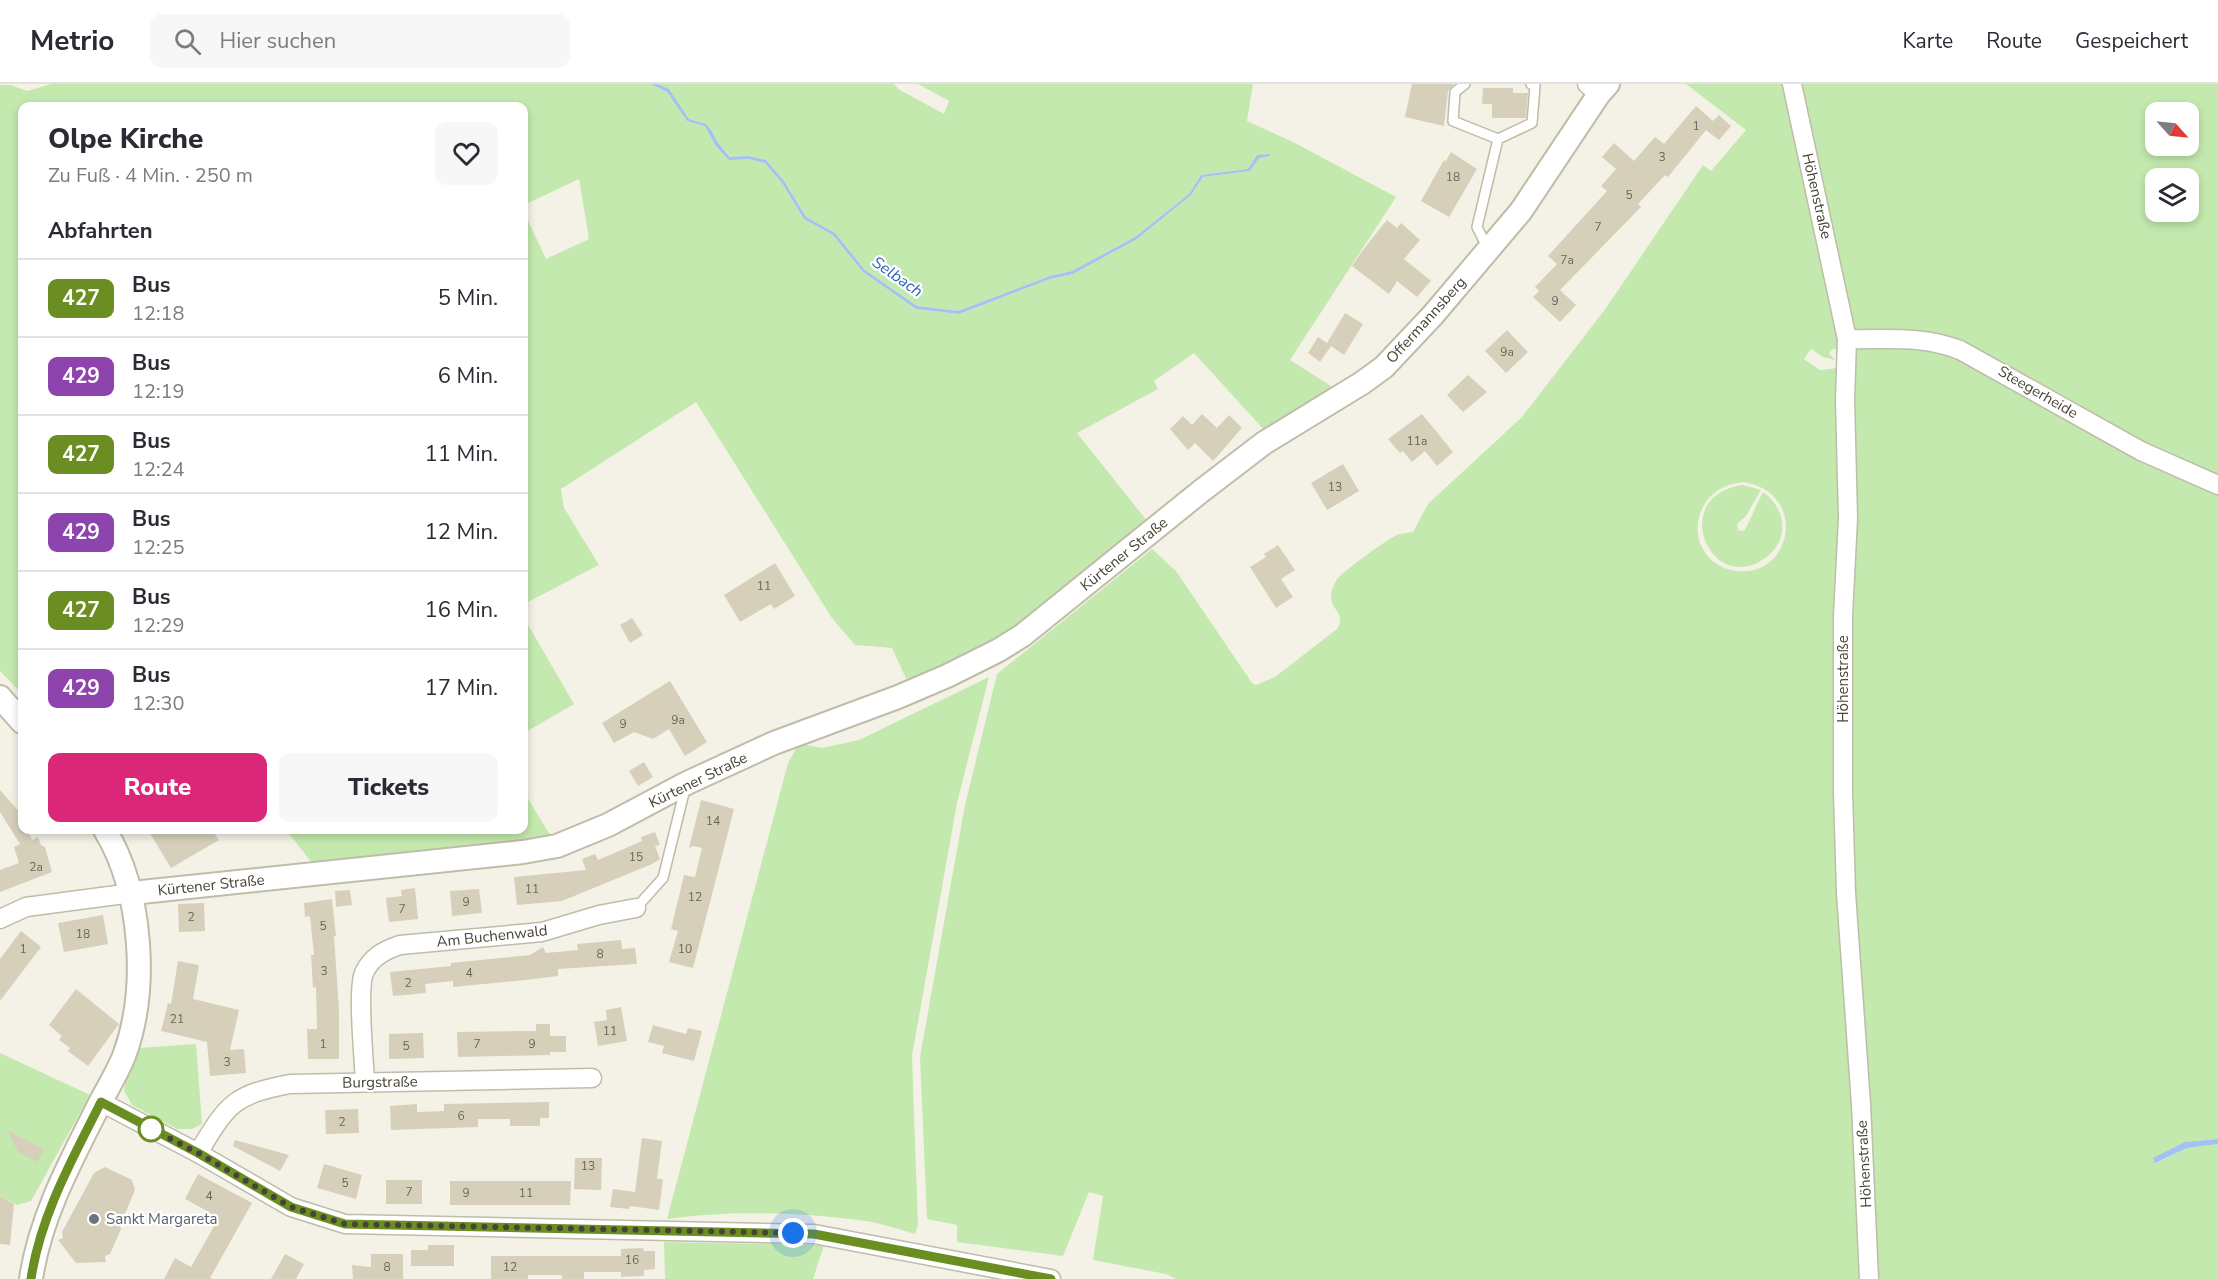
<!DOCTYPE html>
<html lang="de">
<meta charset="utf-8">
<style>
body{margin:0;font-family:"Nunito Sans",sans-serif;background:#f7f7f7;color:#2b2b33;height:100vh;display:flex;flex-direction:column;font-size:22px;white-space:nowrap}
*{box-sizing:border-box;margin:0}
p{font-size:20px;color:#7c7c81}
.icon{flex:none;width:33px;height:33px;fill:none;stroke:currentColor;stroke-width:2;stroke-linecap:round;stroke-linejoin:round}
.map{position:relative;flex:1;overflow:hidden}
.side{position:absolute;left:18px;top:18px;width:510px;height:732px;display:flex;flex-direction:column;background:#fff;border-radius:12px;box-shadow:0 3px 9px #0003}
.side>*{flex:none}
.badge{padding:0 12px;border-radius:9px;font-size:21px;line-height:39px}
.needle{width:39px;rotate:117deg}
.controls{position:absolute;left:2145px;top:18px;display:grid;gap:12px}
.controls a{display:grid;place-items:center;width:54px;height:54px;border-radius:12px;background:#fff;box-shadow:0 3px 9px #0003;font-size:30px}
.you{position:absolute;width:30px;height:30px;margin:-15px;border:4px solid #fff;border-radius:50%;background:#1a73e8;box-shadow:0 0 0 9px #1a73e833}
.map>.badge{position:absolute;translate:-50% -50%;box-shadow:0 0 0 3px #fff}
h2{padding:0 30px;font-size:22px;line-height:54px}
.round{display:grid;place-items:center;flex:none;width:63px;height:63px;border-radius:12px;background:#f7f7f7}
.overview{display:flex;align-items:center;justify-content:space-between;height:102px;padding:0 30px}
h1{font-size:28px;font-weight:800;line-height:45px}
.button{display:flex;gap:12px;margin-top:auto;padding:12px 30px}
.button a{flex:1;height:69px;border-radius:12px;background:#db2777;color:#fff;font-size:24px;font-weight:800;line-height:69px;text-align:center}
.button a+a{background:#f7f7f7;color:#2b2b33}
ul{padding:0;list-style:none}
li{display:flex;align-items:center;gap:18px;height:78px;padding:0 30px;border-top:2px solid #e1e1e2}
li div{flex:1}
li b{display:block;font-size:22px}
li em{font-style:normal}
li .badge{min-width:66px;font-weight:700;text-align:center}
header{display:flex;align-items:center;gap:36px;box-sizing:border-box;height:84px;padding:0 30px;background:#fff;border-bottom:2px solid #e1e1e2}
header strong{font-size:28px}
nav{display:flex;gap:33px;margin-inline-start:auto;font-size:21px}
.search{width:420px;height:54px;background:#f7f7f7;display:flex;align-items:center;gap:15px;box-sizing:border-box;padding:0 21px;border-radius:12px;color:#7c7c81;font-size:22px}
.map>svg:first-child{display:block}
.green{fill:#c4e9ae;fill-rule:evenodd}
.water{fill:#a1c2f2}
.building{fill:#d6d0bb}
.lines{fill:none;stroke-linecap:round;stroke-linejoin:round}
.service-casing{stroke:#bfbca9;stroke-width:12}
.minor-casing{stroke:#bfbca9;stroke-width:21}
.tertiary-casing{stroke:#bfbca9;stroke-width:26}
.service{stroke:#fff;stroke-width:9}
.minor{stroke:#fff;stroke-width:18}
.tertiary{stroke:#fff;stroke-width:22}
.line-casing{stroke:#fff;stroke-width:14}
.line{stroke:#6b8e23;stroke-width:9}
.walk{stroke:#474335;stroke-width:6;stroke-dasharray:0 10.8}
.stop-dot{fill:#fff;stroke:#6b8e23;stroke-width:3}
.worship-dot{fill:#6b7280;stroke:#fff;stroke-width:2}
.labels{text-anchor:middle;stroke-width:4.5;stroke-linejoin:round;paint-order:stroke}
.number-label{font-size:12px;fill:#6b6656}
.street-label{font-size:15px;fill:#474335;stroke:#fff}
.worship-label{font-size:15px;fill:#5b616d;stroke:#fff;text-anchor:start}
.water-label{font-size:16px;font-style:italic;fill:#2b63b6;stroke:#fff}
</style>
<header>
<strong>Metrio</strong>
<div class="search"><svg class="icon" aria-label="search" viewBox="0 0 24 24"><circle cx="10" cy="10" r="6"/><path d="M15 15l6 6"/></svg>Hier suchen</div>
<nav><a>Karte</a><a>Route</a><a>Gespeichert</a></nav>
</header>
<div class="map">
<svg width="2218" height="1195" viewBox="0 0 2218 1195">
<rect width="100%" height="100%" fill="#f4f2e6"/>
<g class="green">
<polygon points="51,0 651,0 667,8 687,37 705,42 715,61 729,75 748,75 765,79 782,99 804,135 833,151 863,188 916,225 959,230 1050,195 1073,190 1137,155 1191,111 1203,93 1250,87 1259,73 1270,72 1257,71 1249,85 1201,91 1189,110 1135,153 1072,187 1050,192 958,227 917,222 865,186 835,149 806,133 784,97 766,76 748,72 731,73 718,59 711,46 706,40 689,35 669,6 657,0 894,0 900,6 944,30 949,17 918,0 1253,0 1247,37 1297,60 1396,113 1290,276 1336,305 1266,348 1194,269 1154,297 1158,305 1077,349 1148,438 1007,548 908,599 892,564 855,561 832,534 696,318 561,405 564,424 599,481 524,520 524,128 546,175 589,155 579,95 524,121 524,22 22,22 22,610 0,587 0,1 11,1 27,7"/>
<path d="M1686,0H1787L1840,258L1839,265H1833L1829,269L1835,276L1823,273L1811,265L1804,275L1820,286L1838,284L1844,412L1836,553L1833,703L1838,814L1854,1025L1860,1195H1176L1166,1190L1093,1176L1103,1112L1089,1108L1063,1172L957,1158V1141L927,1135L920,973L965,721L997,590L1152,465L1176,487L1252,599L1256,601L1275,593L1337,545C1347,529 1331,528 1331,511C1332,504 1334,500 1338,494C1345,486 1390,453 1399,450C1404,449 1409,449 1413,448L1428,420L1522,333L1606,224L1703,81L1711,87L1746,46ZM1744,398C1808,409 1793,493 1737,487C1683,481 1684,403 1744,398Z"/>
<path d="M1797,0H2218V395L2182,381L2004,284L1856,246L1853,242ZM2156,28H2188V62H2156ZM2156,94H2188V128H2156Z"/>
<polygon points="1860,262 1920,263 1957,273 2218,408 2218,1055 2185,1058 2156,1079 2187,1064 2218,1060 2218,1195 1874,1195 1852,813 1851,355 1855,266"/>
<path d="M1743,401L1761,406L1746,432L1737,440L1738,446L1744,447C1751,435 1756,421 1763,408C1776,417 1784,432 1782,448C1780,460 1772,471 1761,477C1708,508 1669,411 1743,401Z"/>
<polygon points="524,534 574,620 524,649"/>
<path d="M989,593L957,719L912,972L918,1141L915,1150C901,1146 886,1141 871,1138C807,1128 730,1126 667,1135L788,679L797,663L803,660L822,664L859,656Z"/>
<polygon points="524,708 550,751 527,760 312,779 286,746 524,746"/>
<polygon points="196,960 202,1040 192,1045 177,1045 132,1021 124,1007 125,998 139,964"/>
<polygon points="0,969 90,1011 31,1117 17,1121 0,1112"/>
<polygon points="664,1158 824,1161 813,1195 665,1195"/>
</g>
<g class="water">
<polygon points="651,0 657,0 669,5 689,35 706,40 711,46 718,59 730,73 748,72 766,76 784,97 806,133 835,149 865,186 917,222 958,227 1050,192 1072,187 1135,153 1189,110 1201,91 1248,85 1257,71 1270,70 1270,72 1259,74 1250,87 1203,93 1191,111 1137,155 1073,190 1050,195 959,230 916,225 863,188 833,151 804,135 782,99 765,79 748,75 729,76 715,61 705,42 687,37 667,8"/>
<polygon points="2218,1055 2218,1060 2187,1064 2155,1079 2153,1074 2185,1058"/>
</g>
<g class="building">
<polygon points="1412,0 1454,0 1448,7 1444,42 1405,33"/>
<polygon points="1483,4 1513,4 1513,9 1528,9 1526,34 1492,34 1492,20 1482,20"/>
<polygon points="1696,22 1713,37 1719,31 1731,42 1719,56 1706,46 1668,93 1665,91 1638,120 1641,123 1560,206 1576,221 1560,238 1533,213 1539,207 1535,203 1557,180 1548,172 1607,107 1601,102 1616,85 1602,73 1614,59 1634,77 1655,53 1664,60"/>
<polygon points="1451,68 1477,85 1449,133 1421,117 1444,76 1446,77"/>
<polygon points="1387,136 1397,144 1401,139 1420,156 1404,175 1431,197 1417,213 1397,197 1389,210 1352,182 1366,162"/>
<polygon points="1345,229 1363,240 1344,271 1331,262 1320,278 1308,269 1318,253 1327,259"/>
<polygon points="1507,246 1528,268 1506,289 1485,267"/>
<polygon points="1468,291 1487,308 1463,328 1447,311"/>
<polygon points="1202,330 1217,344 1229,331 1242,344 1213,377 1195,359 1188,366 1170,345 1183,332 1192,341"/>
<polygon points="1422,330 1453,368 1437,382 1425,367 1412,378 1403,367 1400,369 1388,355"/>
<polygon points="1343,380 1359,407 1327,426 1311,399"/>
<polygon points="1278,461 1295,486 1281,495 1293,513 1276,524 1250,483 1266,473 1264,470"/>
<polygon points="775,479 795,512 774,525 771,520 740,538 724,511"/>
<polygon points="632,534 643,551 630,559 620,541"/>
<polygon points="670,597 707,658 685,672 669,645 653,655 634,648 614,659 602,639"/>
<polygon points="644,678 653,693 638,702 629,687"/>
<polygon points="0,706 22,731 22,746 28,746 32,756 38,753 41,761 45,763 52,788 0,808 0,786 19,779 14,763 20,760 0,728"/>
<polygon points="701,716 734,725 693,884 669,878 678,847 671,845 684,791 695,793 702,764 694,762 689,764"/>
<polygon points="148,746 212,746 219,756 171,784"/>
<polygon points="655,748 660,761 655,762 660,775 652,780 562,817 517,821 514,793 586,786 582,775 595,770 598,776 642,757 641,753"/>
<polygon points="415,804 418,835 389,838 386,814 402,812 401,806"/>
<polygon points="479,805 482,829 452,832 450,807"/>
<polygon points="350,806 352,821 336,823 335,807"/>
<polygon points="332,815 336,852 334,852 339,926 339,975 308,975 307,945 317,945 316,903 313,904 311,871 314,871 310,832 305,833 304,819"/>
<polygon points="204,819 205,847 179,848 178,820"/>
<polygon points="103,831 108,860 64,868 58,839"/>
<polygon points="21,847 41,863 0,917 0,875"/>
<polygon points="621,856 622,865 635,864 637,880 558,885 558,892 526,896 453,903 453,897 425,900 426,909 393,912 390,888 451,882 451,879 530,871 543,863 546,869 578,866 577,860"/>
<polygon points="178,877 199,881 193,915 239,926 230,966 244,965 246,989 210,992 207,958 161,947 168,919 171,920"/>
<polygon points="76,905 119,940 88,982 68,967 70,964 59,956 62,952 49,941"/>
<polygon points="621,923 627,957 598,962 594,938 607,936 606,926"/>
<polygon points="536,940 550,940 550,952 566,952 566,968 550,968 550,971 458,973 457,948 536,947"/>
<polygon points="653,941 686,950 688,944 702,947 694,977 662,969 664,962 648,958"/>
<polygon points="423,949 424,974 389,975 389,950"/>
<polygon points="549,1018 549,1034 540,1034 540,1042 510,1042 510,1035 478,1035 478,1043 391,1046 390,1022 417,1020 417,1028 444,1027 444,1020"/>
<polygon points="358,1025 359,1049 326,1050 325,1026"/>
<polygon points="7,1046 44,1065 37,1078 18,1068"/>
<polygon points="642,1054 662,1057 657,1095 663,1095 659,1126 630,1122 629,1125 610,1123 613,1105 635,1108"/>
<polygon points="235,1056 289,1071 280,1087 233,1062"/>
<polygon points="575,1074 602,1074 601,1106 574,1105"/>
<polygon points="324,1080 362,1091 356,1115 317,1104"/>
<polygon points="105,1083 132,1096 135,1106 120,1142 121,1145 110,1170 105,1172 106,1178 76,1179 58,1156 63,1154 62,1148 94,1089"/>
<polygon points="198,1090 252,1119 210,1194 213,1195 164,1195 175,1174 191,1183 217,1137 209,1128 185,1115"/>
<rect x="386" y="1096" width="36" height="24"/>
<polygon points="450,1097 571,1097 570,1121 450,1121"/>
<polygon points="0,1112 14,1120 10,1161 0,1160"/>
<polygon points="428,1161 454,1161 454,1182 411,1182 411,1166 428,1166"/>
<polygon points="643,1164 644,1167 655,1167 655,1185 644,1186 644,1192 621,1193 621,1188 584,1188 584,1195 562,1195 562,1191 528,1191 528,1195 491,1195 491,1172 621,1172 621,1165"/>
<polygon points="285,1170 304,1180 296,1195 271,1195"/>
<polygon points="371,1170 403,1170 403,1195 353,1195 352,1181 371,1183"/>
</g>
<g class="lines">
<g class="service-casing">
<g id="service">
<polyline points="1465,0 1455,8 1453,37 1498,55"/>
<polyline points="1488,165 1477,143 1498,55 1532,39 1535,2 1531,0"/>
<polyline points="636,824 663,794 685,705"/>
</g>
</g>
<g class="minor-casing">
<g id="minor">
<polyline points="1587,0 1599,10"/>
<polyline points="1792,0 1847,255 1845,316 1848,434 1843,532 1843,707 1846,809 1861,1020 1869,1195"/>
<path d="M1847,255C1887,256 1921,251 1960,266L2141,367L2218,401"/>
<polyline points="0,835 26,823 132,809"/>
<path d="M365,998C364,975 357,906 364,889C371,873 385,866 400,861L542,848L599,831L636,824"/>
<polyline points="101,1018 198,1069 291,1123 345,1140 814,1150 1051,1195"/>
<path d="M198,1069C228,1020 232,1011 290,1000L592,994"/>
</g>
</g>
<g class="tertiary-casing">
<g id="tertiary">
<polyline points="0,613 22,638"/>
<polyline points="132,809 523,768 557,762 608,741 687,699 774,659 898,613 947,592 999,566 1023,551 1200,408 1264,359 1362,299 1384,283 1433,231 1521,127 1599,10 1608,0"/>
<path d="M31,1195C40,1132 73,1073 101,1017C109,1002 118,987 124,972C149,905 142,807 105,746"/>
</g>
</g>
<use href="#service" class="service"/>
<use href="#minor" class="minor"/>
<use href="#tertiary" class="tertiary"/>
</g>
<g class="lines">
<g class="line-casing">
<path id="line" d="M31,1195C40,1132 73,1074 101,1018L198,1069L291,1123L345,1140L814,1150L1051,1195"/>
</g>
<use href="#line" class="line"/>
<polyline class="walk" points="151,1045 198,1069 291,1123 345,1140 793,1149"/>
</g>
<circle class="stop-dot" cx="151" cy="1045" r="12"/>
<circle class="worship-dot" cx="94" cy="1135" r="6"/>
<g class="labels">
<g class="number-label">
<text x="1696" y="46">1</text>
<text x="1662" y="77">3</text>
<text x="1453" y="97">18</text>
<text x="1629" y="115">5</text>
<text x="1598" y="147">7</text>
<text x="1567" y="180">7a</text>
<text x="1555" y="221">9</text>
<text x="1507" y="272">9a</text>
<text x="1417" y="361">11a</text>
<text x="1335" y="407">13</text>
<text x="764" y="506">11</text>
<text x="678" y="640">9a</text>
<text x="623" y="644">9</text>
<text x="713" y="741">14</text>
<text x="636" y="777">15</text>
<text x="36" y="787">2a</text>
<text x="532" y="809">11</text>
<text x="695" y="817">12</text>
<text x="466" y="822">9</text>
<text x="402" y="829">7</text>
<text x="191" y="837">2</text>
<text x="323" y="846">5</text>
<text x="83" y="854">18</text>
<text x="23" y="869">1</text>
<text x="685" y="869">10</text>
<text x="600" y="874">8</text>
<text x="324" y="891">3</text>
<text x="469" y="893">4</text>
<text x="408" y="903">2</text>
<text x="177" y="939">21</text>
<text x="610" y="951">11</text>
<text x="323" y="964">1</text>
<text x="477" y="964">7</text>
<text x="532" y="964">9</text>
<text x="406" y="966">5</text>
<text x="227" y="982">3</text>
<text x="461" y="1036">6</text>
<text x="342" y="1042">2</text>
<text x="588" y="1086">13</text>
<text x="345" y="1103">5</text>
<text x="409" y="1112">7</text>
<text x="466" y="1113">9</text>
<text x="526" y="1113">11</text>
<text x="209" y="1116">4</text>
<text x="632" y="1180">16</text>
<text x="387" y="1187">8</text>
<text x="510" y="1187">12</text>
</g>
<g class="street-label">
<text transform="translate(1817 112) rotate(77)" y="5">Höhenstraße</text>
<text transform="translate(1426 236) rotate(-48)" y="5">Offermannsberg</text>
<text transform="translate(2038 308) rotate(30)" y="5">Steegerheide</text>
<text transform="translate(1124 470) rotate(-39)" y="5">Kürtener Straße</text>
<text transform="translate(1843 595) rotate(-90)" y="5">Höhenstraße</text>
<text transform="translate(698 696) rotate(-26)" y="5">Kürtener Straße</text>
<text transform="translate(211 801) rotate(-6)" y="5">Kürtener Straße</text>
<text transform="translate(492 852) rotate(-6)" y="5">Am Buchenwald</text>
<text transform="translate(380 998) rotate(-1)" y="5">Burgstraße</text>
<text transform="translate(1864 1080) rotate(-93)" y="5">Höhenstraße</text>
</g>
<g class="worship-label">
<text x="106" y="1140">Sankt Margareta</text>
</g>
<g class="water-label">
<text transform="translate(898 192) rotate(35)" y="6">Selbach</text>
</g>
</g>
</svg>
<div class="controls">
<a><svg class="needle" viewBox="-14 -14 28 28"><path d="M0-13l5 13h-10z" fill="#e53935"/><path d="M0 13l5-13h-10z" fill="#7c7c81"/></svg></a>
<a><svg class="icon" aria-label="layers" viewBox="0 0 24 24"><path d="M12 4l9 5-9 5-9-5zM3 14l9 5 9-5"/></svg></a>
</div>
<div class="you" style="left:793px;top:1149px"></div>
<section class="side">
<div class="overview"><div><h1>Olpe Kirche</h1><p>Zu Fuß · 4 Min. · 250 m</p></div><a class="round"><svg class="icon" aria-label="heart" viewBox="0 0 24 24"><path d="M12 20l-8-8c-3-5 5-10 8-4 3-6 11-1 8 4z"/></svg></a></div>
<h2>Abfahrten</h2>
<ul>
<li><span class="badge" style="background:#6b8e23;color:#fff">427</span><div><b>Bus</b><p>12:18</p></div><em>5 Min.</em></li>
<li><span class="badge" style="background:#8e44ad;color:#fff">429</span><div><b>Bus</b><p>12:19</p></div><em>6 Min.</em></li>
<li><span class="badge" style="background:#6b8e23;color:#fff">427</span><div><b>Bus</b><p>12:24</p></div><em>11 Min.</em></li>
<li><span class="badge" style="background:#8e44ad;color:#fff">429</span><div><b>Bus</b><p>12:25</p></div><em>12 Min.</em></li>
<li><span class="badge" style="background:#6b8e23;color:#fff">427</span><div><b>Bus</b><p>12:29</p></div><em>16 Min.</em></li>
<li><span class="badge" style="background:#8e44ad;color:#fff">429</span><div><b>Bus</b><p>12:30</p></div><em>17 Min.</em></li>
</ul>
<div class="button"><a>Route</a><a>Tickets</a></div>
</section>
</div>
